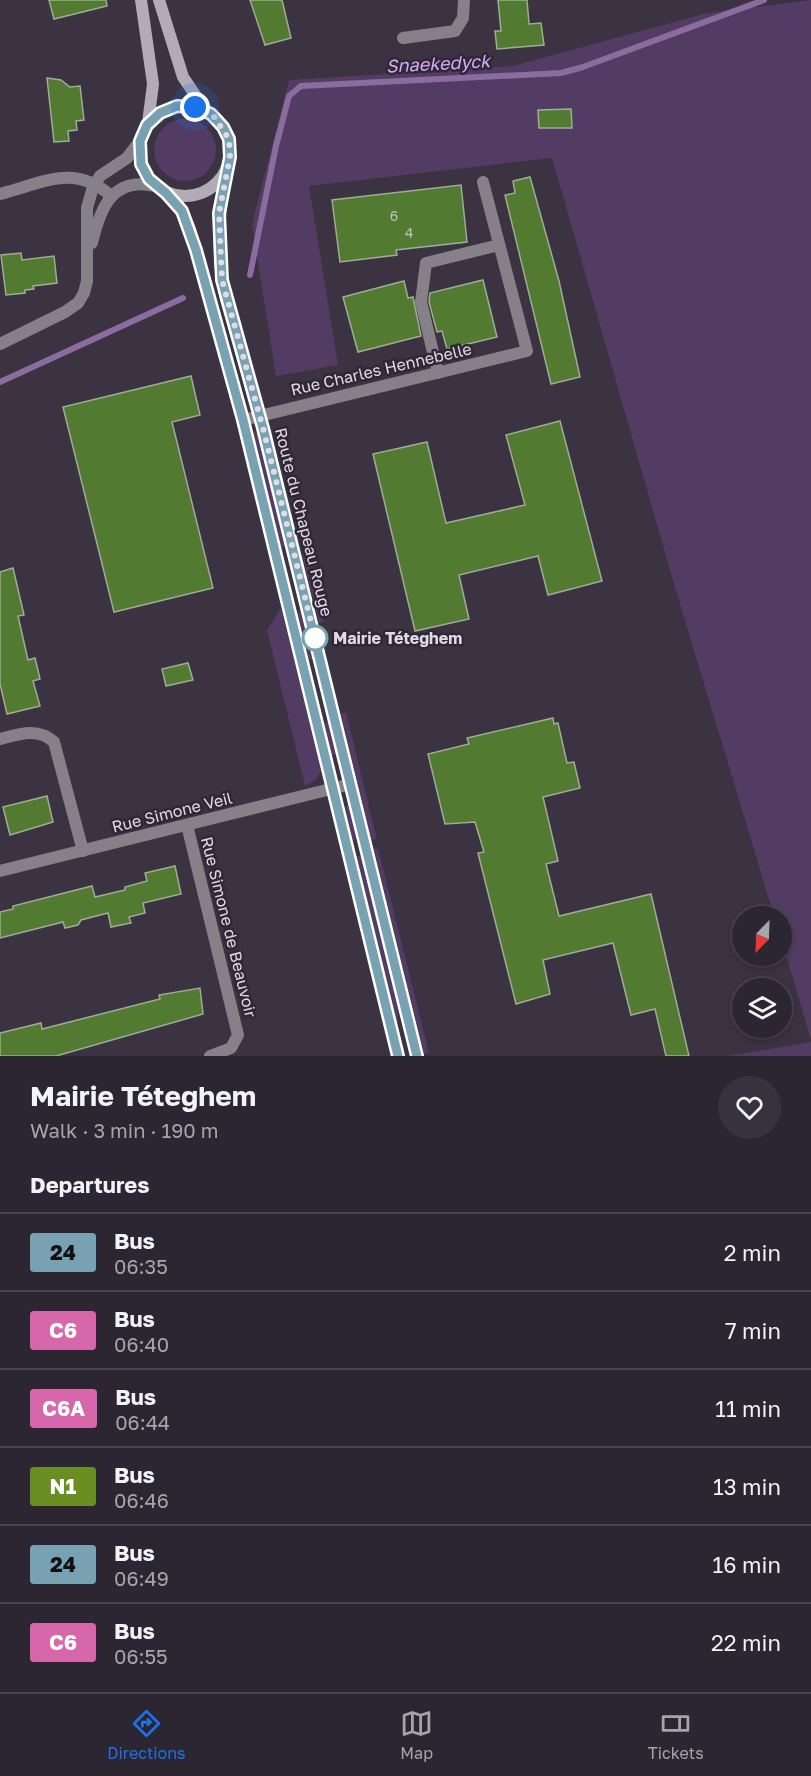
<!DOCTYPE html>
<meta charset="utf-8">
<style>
body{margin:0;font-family:"Golos Text",sans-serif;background:#38323e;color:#f1f3f6;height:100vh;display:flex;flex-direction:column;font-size:22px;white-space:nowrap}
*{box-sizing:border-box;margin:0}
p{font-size:20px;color:#a6a5ac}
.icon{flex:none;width:33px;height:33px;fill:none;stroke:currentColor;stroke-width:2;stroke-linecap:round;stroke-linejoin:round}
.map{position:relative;height:1056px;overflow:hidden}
.drawer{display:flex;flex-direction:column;background:#2c2632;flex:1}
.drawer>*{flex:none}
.badge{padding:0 12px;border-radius:4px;font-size:21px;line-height:39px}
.needle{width:39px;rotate:203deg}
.tools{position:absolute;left:732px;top:906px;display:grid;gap:12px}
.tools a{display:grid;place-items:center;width:60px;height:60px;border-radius:50%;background:#2c2632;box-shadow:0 3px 9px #0003,0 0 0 2px #48434d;font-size:30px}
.you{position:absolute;width:30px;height:30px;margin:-15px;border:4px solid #fff;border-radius:50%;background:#1a73e8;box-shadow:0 0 0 9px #1a73e833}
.map>.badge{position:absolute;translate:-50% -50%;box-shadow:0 0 0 3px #fff}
h2{padding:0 30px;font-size:22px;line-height:54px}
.round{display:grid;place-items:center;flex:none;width:63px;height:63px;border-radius:32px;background:#38323e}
.head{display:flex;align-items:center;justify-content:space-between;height:102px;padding:0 30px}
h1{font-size:28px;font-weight:700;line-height:45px}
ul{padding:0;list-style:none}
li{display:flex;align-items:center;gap:18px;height:78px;padding:0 30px;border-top:2px solid #48434d}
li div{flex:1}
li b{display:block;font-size:22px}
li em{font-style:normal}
li .badge{min-width:66px;font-weight:700;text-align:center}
.tabs{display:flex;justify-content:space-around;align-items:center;height:84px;border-top:2px solid #48434d;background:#2c2632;font-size:16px;color:#a6a5ac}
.tabs a{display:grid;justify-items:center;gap:3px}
.tabs .selected{color:#1a73e8}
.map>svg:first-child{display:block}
.green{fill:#533c63}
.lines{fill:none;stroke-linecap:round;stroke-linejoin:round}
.stream{stroke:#8a6c9e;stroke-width:6}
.building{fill:#527a30;stroke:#a0ac98;stroke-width:1.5}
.street{stroke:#868189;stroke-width:12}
.secondary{stroke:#b2abb8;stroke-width:12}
.line-casing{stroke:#fff;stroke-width:14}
.line{stroke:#78a1b1;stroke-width:9}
.walk{stroke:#e1dbe5;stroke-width:6;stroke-dasharray:0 10.8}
.stop-dot{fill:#fff;stroke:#78a1b1;stroke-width:3}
.labels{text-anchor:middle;stroke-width:5;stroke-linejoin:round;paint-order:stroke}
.number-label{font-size:14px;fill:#bdc3b8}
.street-label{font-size:16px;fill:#e1dbe5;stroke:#312837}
.stop-label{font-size:16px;font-weight:bold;fill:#e1dbe5;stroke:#312837;text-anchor:start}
.water-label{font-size:18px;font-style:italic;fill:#d8abf7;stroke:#312837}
</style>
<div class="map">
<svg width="811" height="1056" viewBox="0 0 811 1056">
<rect width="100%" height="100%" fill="#3b3242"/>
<g class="green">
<polygon points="811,0 811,1040 782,941 782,916 774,916 675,587 552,158 309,186 338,365 276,376 252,224 289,80 513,66 707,13"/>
<circle cx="185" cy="150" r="31"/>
<polygon points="257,431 284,536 285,547 279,548 254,443 254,432"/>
<polygon points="306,553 324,622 319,623 302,554"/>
<polygon points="281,608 321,769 317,779 305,786 267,630"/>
<polygon points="303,611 315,659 308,660 296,613"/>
<polygon points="346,712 374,828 377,839 371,840 341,714"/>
<polygon points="330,721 339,754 330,756 323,723"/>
<polygon points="350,806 358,839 352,840 344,807"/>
<polygon points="378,848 429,1053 424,1054 374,849"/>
<polygon points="362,855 398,1003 398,1026 355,857"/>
<polygon points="811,1042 811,1056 728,1056"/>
</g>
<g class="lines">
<g class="stream">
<polyline points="250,275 276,146 289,96 301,86 561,73 583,67 764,0"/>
<polyline points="0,382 183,298"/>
</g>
</g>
<g class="building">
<polygon points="49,0 106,0 107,6 54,19"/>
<polygon points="250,0 282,0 291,38 265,45"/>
<polygon points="498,0 527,0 529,24 541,23 544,45 497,49 495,31 501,31"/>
<polygon points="47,78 61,80 70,87 80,86 84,120 76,121 77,130 68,131 69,141 54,142"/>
<polygon points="571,109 572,128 539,128 538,110"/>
<polygon points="530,177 559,281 580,377 551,384 505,195 515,193 513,181"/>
<polygon points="461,185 467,242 396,250 397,255 340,262 332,200"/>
<polygon points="21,253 22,260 54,256 57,283 33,286 34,289 25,290 25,293 6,295 1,255"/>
<polygon points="483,280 497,337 447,349 442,331 437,332 429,302 430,293"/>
<polygon points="404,281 408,298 413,297 421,336 358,352 343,297"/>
<polygon points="191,376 200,415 172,422 213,588 114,612 63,407"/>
<polygon points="560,421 602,581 548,595 538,556 459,575 469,619 415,631 373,454 427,442 446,523 525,505 506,435"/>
<polygon points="13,568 24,615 18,616 28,660 35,658 40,679 33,681 40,706 7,714 0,684 0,572"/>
<polygon points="188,663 193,680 166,686 162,669"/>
<polygon points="553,718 554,724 558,723 567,763 574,762 580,788 543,797 558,861 546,864 559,916 651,894 689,1056 666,1056 655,1009 631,1015 613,943 543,960 550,994 516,1004 478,853 484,852 475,822 445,824 428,754 469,744 467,738"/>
<polygon points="47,796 53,822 10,835 3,807"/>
<polygon points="175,866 181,894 143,903 145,913 129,917 131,923 111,927 108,913 81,920 78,925 65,928 63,922 0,938 0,912 13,909 13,906 92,886 95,897 125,890 125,887 147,881 145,873"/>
<polygon points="200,988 203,1014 56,1056 0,1056 0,1033 41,1023 42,1029 160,999 159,995"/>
</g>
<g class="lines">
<g class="street">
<polyline points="403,38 455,31 463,18 464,0"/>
<path d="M0,194C43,183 74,163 111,196"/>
<path d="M92,243C100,209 112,176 155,186"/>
<polyline points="0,344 65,312 78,303 84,293 87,281 87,208 93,187 100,176 127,158 140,141"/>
<polyline points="438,373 421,302 426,263 499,245"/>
<polyline points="243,420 527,351 483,182"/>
<path d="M0,739C19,734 38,727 54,742L83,851"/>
<polyline points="187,825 238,1035 231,1048 210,1056"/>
<polyline points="0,871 351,784"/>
</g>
<g class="secondary">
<polyline points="141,0 153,84 148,123"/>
<polyline points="159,0 183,77 206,111"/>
<circle cx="185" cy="151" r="45"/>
<polyline points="226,169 219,225 220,264 225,296 263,428 417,1056"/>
<polyline points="166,193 182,211 190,229 243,420 398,1056"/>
</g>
</g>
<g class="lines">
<g class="line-casing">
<polyline id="line" points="398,1056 243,420 196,250 182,211 166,193 149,179 141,164 140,141 147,125 160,113 177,106 195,107 211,114 223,127 229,139 230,157 219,213 222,280 263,428 417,1056"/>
</g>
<use href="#line" class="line"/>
<polyline class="walk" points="195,107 214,117 229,139 230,157 219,213 222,280 263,428 315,638"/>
</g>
<circle class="stop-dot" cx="315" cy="638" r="12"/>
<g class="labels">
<g class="number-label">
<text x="394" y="221">6</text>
<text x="409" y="238">4</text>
</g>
<g class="street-label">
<text transform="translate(381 369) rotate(-13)" y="6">Rue Charles Hennebelle</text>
<text transform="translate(304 522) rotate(76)" y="6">Route du Chapeau Rouge</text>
<text transform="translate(172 812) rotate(-14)" y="6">Rue Simone Veil</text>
<text transform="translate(229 927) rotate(76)" y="6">Rue Simone de Beauvoir</text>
</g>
<g class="stop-label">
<text x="333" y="644">Mairie Téteghem</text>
</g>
<g class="water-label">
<text transform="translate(438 64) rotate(-3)" y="6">Snaekedyck</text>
</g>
</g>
</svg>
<div class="tools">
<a><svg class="needle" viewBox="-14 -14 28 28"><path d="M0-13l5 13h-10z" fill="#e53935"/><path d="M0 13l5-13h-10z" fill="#a6a5ac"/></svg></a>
<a><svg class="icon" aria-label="layers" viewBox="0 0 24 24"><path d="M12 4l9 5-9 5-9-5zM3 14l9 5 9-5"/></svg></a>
</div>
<div class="you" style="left:195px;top:107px"></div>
</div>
<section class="drawer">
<div class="head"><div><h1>Mairie Téteghem</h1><p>Walk · 3 min · 190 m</p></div><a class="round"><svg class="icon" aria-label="heart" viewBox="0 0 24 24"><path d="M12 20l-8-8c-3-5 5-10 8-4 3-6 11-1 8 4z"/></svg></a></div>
<h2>Departures</h2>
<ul>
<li><span class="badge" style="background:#78a1b1;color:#111">24</span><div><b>Bus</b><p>06:35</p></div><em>2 min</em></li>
<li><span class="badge" style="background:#d767ab;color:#fff">C6</span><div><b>Bus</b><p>06:40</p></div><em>7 min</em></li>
<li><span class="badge" style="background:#d767ab;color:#fff">C6A</span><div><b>Bus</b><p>06:44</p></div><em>11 min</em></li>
<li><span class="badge" style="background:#6b8e23;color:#fff">N1</span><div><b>Bus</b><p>06:46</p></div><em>13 min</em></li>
<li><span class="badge" style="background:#78a1b1;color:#111">24</span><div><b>Bus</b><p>06:49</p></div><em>16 min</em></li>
<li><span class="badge" style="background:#d767ab;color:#fff">C6</span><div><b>Bus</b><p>06:55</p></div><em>22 min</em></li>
</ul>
</section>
<nav class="tabs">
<a class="selected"><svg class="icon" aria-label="directions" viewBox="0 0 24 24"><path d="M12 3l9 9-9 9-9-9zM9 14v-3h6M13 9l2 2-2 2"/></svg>Directions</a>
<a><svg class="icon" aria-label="map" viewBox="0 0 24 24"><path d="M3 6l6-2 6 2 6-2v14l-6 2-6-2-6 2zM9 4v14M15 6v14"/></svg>Map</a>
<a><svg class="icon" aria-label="tickets" viewBox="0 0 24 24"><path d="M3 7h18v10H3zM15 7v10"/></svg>Tickets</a>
</nav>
